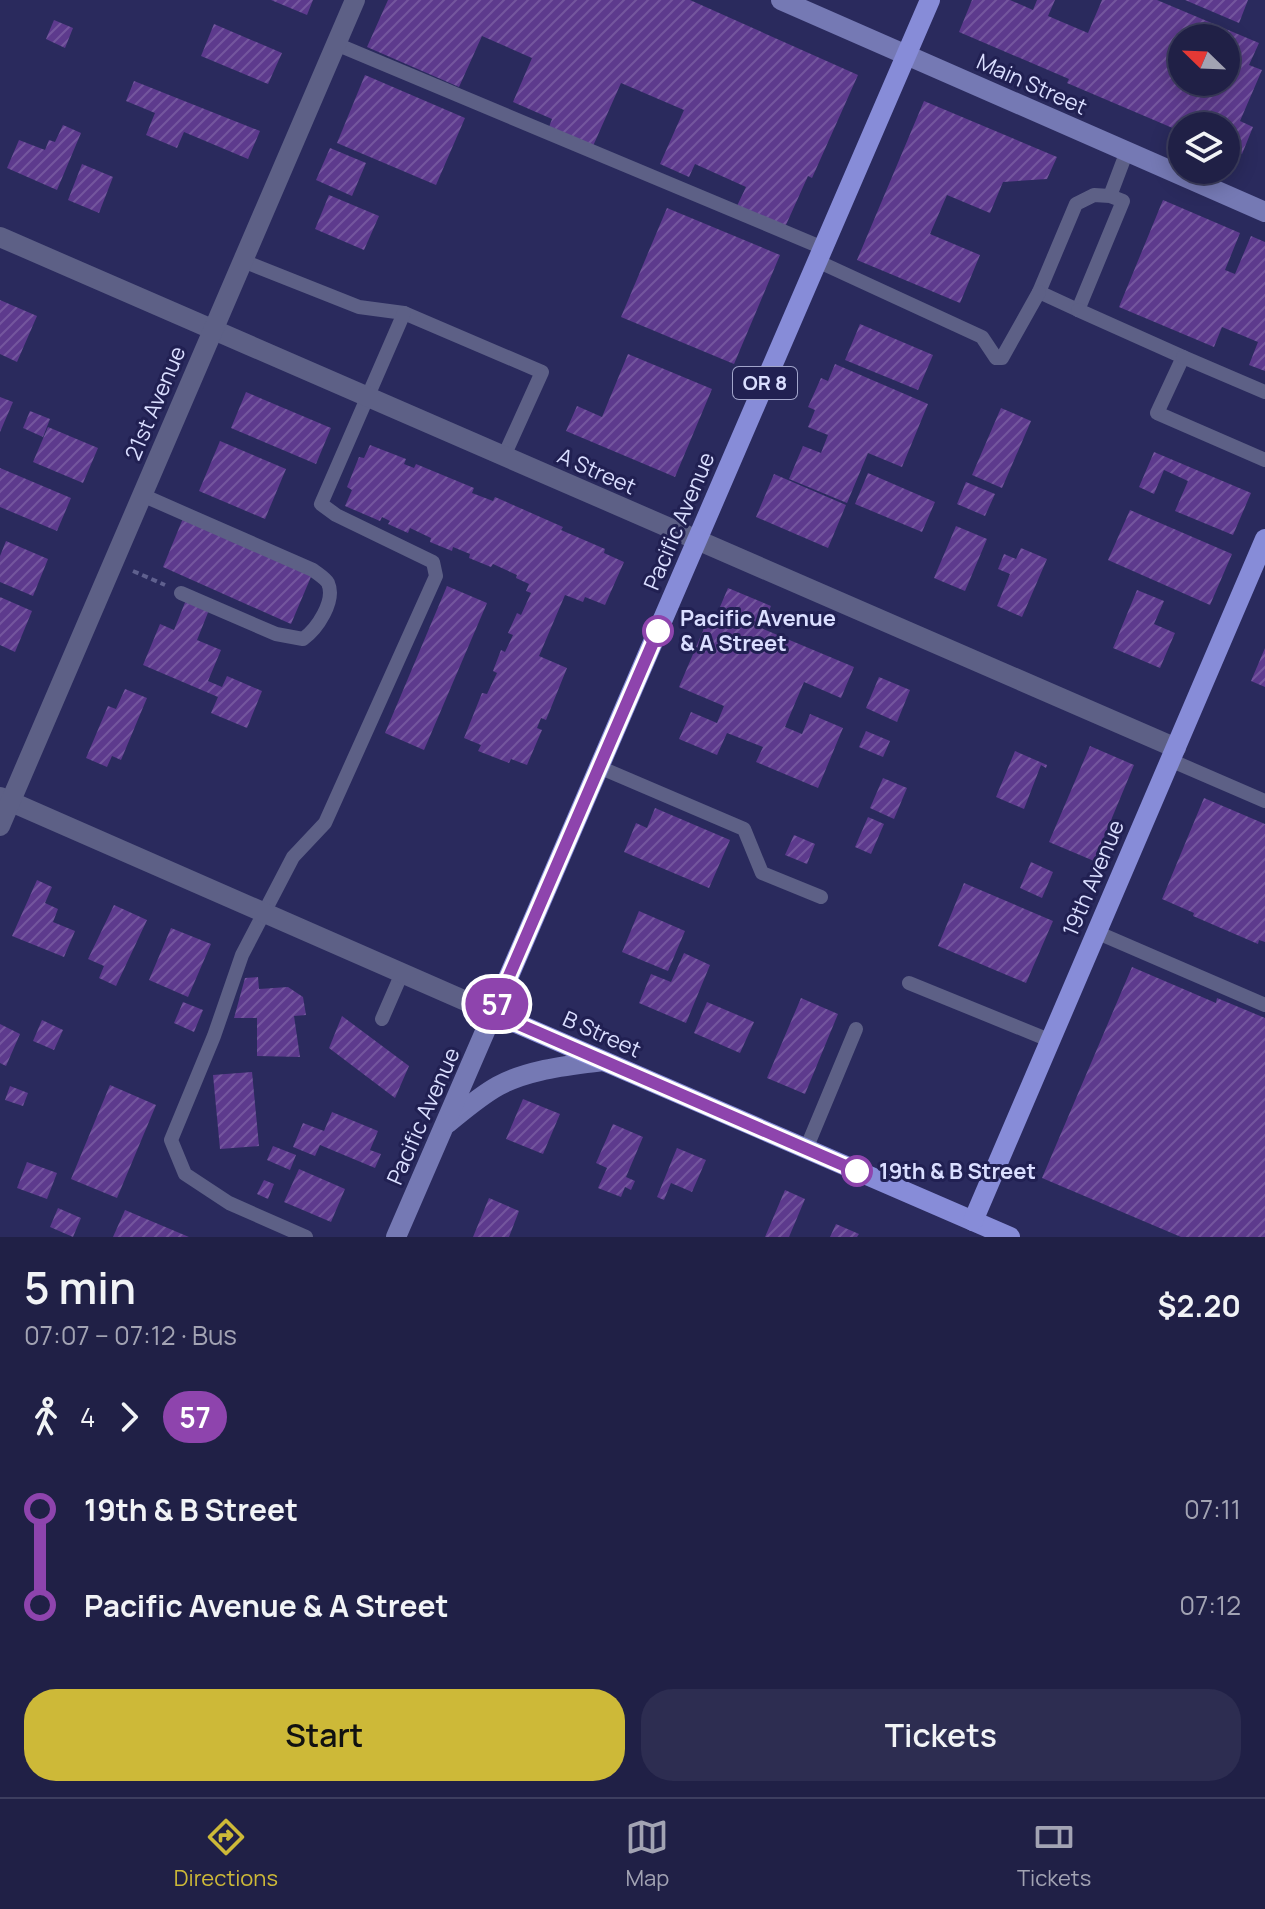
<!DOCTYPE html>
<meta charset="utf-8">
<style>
body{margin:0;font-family:Manrope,sans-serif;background:#2d2d51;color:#f1f3f6;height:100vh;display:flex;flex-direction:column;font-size:30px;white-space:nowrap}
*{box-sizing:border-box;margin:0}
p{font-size:26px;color:#a2a3b3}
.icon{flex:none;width:44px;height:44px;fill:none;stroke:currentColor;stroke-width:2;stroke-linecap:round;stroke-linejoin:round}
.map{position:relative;height:1237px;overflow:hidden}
.drawer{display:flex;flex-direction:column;background:#202046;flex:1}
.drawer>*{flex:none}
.badge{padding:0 16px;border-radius:26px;font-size:28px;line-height:52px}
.needle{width:52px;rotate:293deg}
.tools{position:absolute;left:1168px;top:24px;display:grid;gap:16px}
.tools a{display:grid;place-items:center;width:72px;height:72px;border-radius:50%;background:#202046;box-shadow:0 4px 20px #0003,0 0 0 2px #3d3e5f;font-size:40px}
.map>.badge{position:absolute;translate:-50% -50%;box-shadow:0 0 0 4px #fff}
.legs{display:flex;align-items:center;gap:12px;height:88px;padding:0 24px;font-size:26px}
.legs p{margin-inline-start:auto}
.summary{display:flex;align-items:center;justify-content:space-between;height:136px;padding:0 24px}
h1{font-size:44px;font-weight:600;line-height:60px}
.cta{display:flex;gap:16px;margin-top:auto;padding:16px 24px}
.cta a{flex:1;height:92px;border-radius:32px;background:#cdb938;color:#111;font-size:32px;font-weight:600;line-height:92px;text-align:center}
.cta a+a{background:#2d2d51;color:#f1f3f6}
ul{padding:0 24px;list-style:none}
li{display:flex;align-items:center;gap:28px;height:96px;font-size:30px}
li i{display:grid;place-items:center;width:12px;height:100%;margin:0 10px;background:currentColor}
li i::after{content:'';width:20px;height:20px;margin:-10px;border:6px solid;border-radius:50%;background:#202046}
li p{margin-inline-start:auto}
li:first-child i{background:linear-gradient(#0000 50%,currentColor 0)}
li:last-child i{background:linear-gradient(currentColor 50%,#0000 0)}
.dock{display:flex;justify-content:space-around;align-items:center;height:112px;border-top:2px solid #3d3e5f;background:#202046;font-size:22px;color:#a2a3b3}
.dock a{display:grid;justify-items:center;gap:4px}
.dock .on{color:#cdb938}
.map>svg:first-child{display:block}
.building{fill:url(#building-hatch);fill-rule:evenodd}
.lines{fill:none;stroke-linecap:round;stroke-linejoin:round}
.path{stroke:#5f608e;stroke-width:4;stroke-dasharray:6 4;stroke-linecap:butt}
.lane{stroke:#5d6086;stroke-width:14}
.street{stroke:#5d6086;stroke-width:20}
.secondary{stroke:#7579b4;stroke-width:20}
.primary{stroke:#878cd8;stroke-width:20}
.line-1-casing{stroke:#fff;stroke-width:18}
.line-1{stroke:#8e44ad;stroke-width:12}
.stop-1-dot{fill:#fff;stroke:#8e44ad;stroke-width:4}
.labels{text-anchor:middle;stroke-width:6;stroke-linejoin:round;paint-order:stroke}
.shield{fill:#212052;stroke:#a2a5cb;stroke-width:2}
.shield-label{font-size:20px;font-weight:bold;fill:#dadeff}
.street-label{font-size:22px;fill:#dadeff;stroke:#212052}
.stop-label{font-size:22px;font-weight:bold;fill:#dadeff;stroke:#212052;text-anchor:start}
</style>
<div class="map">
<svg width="1265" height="1237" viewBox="0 0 1265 1237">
<defs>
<pattern id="building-hatch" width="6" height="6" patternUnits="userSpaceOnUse" patternTransform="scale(2)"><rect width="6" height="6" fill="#5d3a8d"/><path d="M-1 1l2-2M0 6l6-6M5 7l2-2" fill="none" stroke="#74569e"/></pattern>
</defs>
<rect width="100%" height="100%" fill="#2a2a5d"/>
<g class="building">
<polygon points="271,0 313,0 307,15"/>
<polygon points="388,0 690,0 858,75 812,178 808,176 785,227 737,206 746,187 695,164 689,177 660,164 684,110 621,83 593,146 549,127 552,119 513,102 532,58 482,36 459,87 367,47"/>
<path d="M972,0H1010L1033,10L1037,0H1055L1048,16L1088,33L1102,0H1157L1259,43L1249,65L1262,70L1240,121L1253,127L1242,154L1229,148L1226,155V126H1182V132L1067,83L1069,79L959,32ZM1182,38H1226V82H1182Z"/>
<polygon points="1185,0 1248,0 1239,23"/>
<polygon points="54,20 73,28 65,48 46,39"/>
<polygon points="214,24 282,53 268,84 201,56"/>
<polygon points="365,75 465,118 436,185 337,143"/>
<polygon points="134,81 260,131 248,159 184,132 177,148 146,135 155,113 126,101"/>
<polygon points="924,101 1057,157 1047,179 1003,182 990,213 947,195 930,234 980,255 960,303 857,260"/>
<polygon points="63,125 81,133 57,190 7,168 19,140 45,150 49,140 55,142"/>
<polygon points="330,148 366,163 352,196 316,180"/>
<polygon points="82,164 113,177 99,213 68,200"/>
<polygon points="329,195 379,216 364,250 315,229"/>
<polygon points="1163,200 1240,233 1225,270 1235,274 1251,236 1265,242 1265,371 1249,365 1258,342 1222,327 1214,347 1119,307"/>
<polygon points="667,208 780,255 734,364 621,317"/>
<polygon points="0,300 37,316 17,362 0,354"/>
<polygon points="860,324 933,355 918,390 845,360"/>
<polygon points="628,354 712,389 675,477 566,431 577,406 602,417"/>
<polygon points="835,364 928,404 902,467 868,453 847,503 789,479 803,446 821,453 828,435 808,427 815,410 808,407 821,378 828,381"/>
<polygon points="246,392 331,428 316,464 231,428"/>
<polygon points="0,397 13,402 0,432"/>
<polygon points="1001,408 1031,421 1002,488 972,475"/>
<polygon points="30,411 50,419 43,437 23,428"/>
<polygon points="48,427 98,448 83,483 33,462"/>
<polygon points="220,441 286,469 265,519 199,491"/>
<polygon points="370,445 406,459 404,464 414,468 416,464 474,488 472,493 493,501 495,497 563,527 561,530 605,549 604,553 624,562 605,605 585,597 583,602 565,595 539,656 567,668 546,720 541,718 537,728 542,730 527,765 511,759 509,763 478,751 481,745 464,738 482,693 487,694 497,673 493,671 501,650 505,652 513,635 508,633 517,613 521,615 531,593 526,591 529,584 516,578 517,575 493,564 491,567 469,558 470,554 453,547 452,551 430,542 431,538 410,528 408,533 388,524 390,521 382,517 380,521 345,506 352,490 347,487 359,457 364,458"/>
<polygon points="1154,452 1251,493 1233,535 1175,511 1188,481 1164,470 1154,494 1139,487"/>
<polygon points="0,468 71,498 57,531 0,507"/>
<polygon points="868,473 935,502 922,532 855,504"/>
<polygon points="774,474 846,505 828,548 756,517"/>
<polygon points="966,482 995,494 985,516 957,504"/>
<polygon points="1130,510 1232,554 1210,605 1108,560"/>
<polygon points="184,516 313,572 291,624 163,567"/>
<polygon points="956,526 987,539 965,591 934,578"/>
<polygon points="6,541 48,559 33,596 0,582 0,556"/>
<polygon points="1021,548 1047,559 1022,617 997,606 1010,574 998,569 1004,554 1016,559"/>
<polygon points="447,586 487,603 424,750 385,733"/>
<polygon points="728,588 771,606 761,628 854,667 841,698 804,682 785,727 802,734 810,714 843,728 818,788 756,762 763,747 727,733 717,755 679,739 691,712 717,723 724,706 679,687 708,619 714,621"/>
<polygon points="1137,590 1164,601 1154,624 1175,633 1160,668 1113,648"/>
<polygon points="0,597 32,611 15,652 0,645"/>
<polygon points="186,600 209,610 197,640 221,650 208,681 222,687 227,676 262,691 247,728 211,713 218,697 143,665 160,624 174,630"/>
<polygon points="1265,648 1265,687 1251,681"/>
<polygon points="879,677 910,690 897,722 866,708"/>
<polygon points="125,689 147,698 121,760 112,756 107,767 86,758 108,706 116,709"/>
<polygon points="866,731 890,741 883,757 859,747"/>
<polygon points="1090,746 1134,765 1094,861 1049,842"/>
<polygon points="1015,751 1047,765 1046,768 1041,765 1024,809 996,797"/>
<polygon points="883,778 907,788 894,819 870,808"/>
<polygon points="1204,798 1265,824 1265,942 1259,940 1258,944 1193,916 1194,913 1162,899"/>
<polygon points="655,808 730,840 709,888 624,852 636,823 647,828"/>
<polygon points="868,817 884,824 871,854 855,847"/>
<polygon points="794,835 815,844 807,864 785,855"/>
<polygon points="1031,862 1053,872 1042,898 1020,888"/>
<polygon points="37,880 52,887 45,903 58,909 53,922 75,931 64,957 12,936"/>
<polygon points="964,883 1053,921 1026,983 938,946"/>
<polygon points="114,905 147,920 116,986 99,978 104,966 88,959"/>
<polygon points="639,911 685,931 668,971 622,952"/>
<polygon points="171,928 211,944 188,997 149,980"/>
<polygon points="684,953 710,965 686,1023 639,1003 651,974 671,982"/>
<polygon points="1132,967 1216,1003 1217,998 1265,1018 1265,1237 1181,1237 1042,1178"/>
<polygon points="258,977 259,989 288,987 303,997 306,1015 294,1016 300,1057 257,1056 257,1018 234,1018 245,978"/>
<polygon points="801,998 838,1014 805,1094 767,1078"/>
<polygon points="183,1002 203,1010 194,1032 174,1023"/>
<polygon points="707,1002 754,1022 740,1053 694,1033"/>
<polygon points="342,1016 409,1066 395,1098 329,1048"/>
<polygon points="42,1020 63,1030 54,1050 33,1041"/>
<polygon points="0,1024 20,1034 6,1066 0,1063"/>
<polygon points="252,1072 259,1146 220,1149 213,1075"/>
<polygon points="110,1085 156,1105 117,1198 71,1179"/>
<polygon points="10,1086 28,1093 23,1106 5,1100"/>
<polygon points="523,1099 560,1114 543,1154 506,1139"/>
<polygon points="332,1112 378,1131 370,1150 381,1154 375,1168 320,1145 315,1156 293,1147 303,1123 324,1131"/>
<polygon points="613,1124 643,1137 626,1177 635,1181 631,1190 625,1187 621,1197 598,1188 607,1168 596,1163"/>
<polygon points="273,1146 296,1155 290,1170 267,1160"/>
<polygon points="677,1148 706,1160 692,1192 671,1183 664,1200 657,1197"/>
<polygon points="27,1162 57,1173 47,1199 17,1188"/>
<polygon points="299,1169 345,1189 331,1222 284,1202"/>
<polygon points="264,1180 274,1184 268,1199 257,1194"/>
<polygon points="785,1190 805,1199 789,1237 765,1237"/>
<polygon points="489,1198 519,1211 509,1237 473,1237"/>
<polygon points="58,1208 81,1218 73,1237 50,1227"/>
<polygon points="125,1210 189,1237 113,1237"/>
<polygon points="836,1224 859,1234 857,1237 830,1237"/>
</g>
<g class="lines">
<polyline class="path" points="133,571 165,585"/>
<g class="lane">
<polyline points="336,44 823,248"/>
<polyline points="1110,196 1123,201 1078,310 1039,292 1076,204 1094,195 1110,196 1127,151"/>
<polyline points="243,261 359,307 404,313 542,372 504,456"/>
<polyline points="817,261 982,337 996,358 1002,358 1039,292"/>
<polyline points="1078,310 1183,357 1157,413 1265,460"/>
<polyline points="1183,357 1265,392"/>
<path d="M142,495L313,570C318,574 325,578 328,583C336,601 317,629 303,639L276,634L181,593"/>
<polyline points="1170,760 1265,801"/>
<polyline points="599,767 744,829 762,873 821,897"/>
<polyline points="1096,932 1265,1005"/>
<polyline points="909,983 1049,1040"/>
<polyline points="382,1019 402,973"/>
<polyline points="806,1149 856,1029"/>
<polyline points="306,1237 229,1203 185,1174 171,1140 214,1036 242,955 293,857 325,823 436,576 433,562 336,515 321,504 404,313"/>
</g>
<g class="street">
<polyline points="0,237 1176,748"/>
<polyline points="0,797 493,1013"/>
<polyline points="0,826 355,0"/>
</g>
<g class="secondary">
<polyline points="781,0 1265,212"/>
<path d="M448,1123C464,1110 480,1096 498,1086C529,1069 568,1066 602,1061"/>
<polyline points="396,1237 493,1013"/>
</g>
<g class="primary">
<polyline points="930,0 493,1013 1010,1237"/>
<polyline points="973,1221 1265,539"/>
</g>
</g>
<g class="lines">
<g class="line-1-casing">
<polyline id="line-1" points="658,631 493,1013 857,1171"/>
</g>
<use href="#line-1" class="line-1"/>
</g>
<g class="stop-1-dot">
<circle cx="658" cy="631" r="14"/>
<circle cx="857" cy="1171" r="14"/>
</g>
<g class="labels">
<rect class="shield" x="733" y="367" width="64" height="32" rx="6"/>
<g class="shield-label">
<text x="765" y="390">OR 8</text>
</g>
<g class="street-label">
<text transform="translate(1032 84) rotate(24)" y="8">Main Street</text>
<text transform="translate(155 403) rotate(-67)" y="8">21st Avenue</text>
<text transform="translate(597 471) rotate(24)" y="8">A Street</text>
<text transform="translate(679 521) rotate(-67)" y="8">Pacific Avenue</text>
<text transform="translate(1093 878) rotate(-67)" y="8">19th Avenue</text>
<text transform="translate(602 1034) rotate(24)" y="8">B Street</text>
<text transform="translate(423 1116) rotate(-66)" y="8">Pacific Avenue</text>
</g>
<g class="stop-label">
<text x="680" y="626">Pacific Avenue<tspan x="680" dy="25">&amp; A Street</tspan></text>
<text x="879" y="1179">19th &amp; B Street</text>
</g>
</g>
</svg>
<div class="tools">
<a><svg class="needle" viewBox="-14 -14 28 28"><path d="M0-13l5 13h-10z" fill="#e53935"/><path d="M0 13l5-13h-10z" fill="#a2a3b3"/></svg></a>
<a><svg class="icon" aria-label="layers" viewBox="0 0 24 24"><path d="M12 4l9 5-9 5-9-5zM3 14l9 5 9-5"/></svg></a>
</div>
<b class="badge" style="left:497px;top:1004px;background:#8e44ad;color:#fff">57</b>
</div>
<section class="drawer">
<div class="summary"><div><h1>5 min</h1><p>07:07 – 07:12 · Bus</p></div><b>$2.20</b></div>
<div class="legs"><svg class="icon" aria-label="walk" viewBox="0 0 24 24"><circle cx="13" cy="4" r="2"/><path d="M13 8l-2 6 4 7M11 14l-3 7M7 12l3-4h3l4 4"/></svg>4<svg class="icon" aria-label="forward" viewBox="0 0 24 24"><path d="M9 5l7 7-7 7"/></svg><b class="badge" style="background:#8e44ad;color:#fff">57</b></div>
<ul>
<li><i style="color:#8e44ad"></i><b>19th &amp; B Street</b><p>07:11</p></li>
<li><i style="color:#8e44ad"></i><b>Pacific Avenue &amp; A Street</b><p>07:12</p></li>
</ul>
<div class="cta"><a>Start</a><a>Tickets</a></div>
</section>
<nav class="dock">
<a class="on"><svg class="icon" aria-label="directions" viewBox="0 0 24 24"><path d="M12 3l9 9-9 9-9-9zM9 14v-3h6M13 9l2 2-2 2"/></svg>Directions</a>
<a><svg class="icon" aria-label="map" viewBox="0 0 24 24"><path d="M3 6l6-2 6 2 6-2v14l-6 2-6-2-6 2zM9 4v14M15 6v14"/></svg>Map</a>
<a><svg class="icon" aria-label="tickets" viewBox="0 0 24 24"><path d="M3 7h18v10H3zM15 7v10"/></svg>Tickets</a>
</nav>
